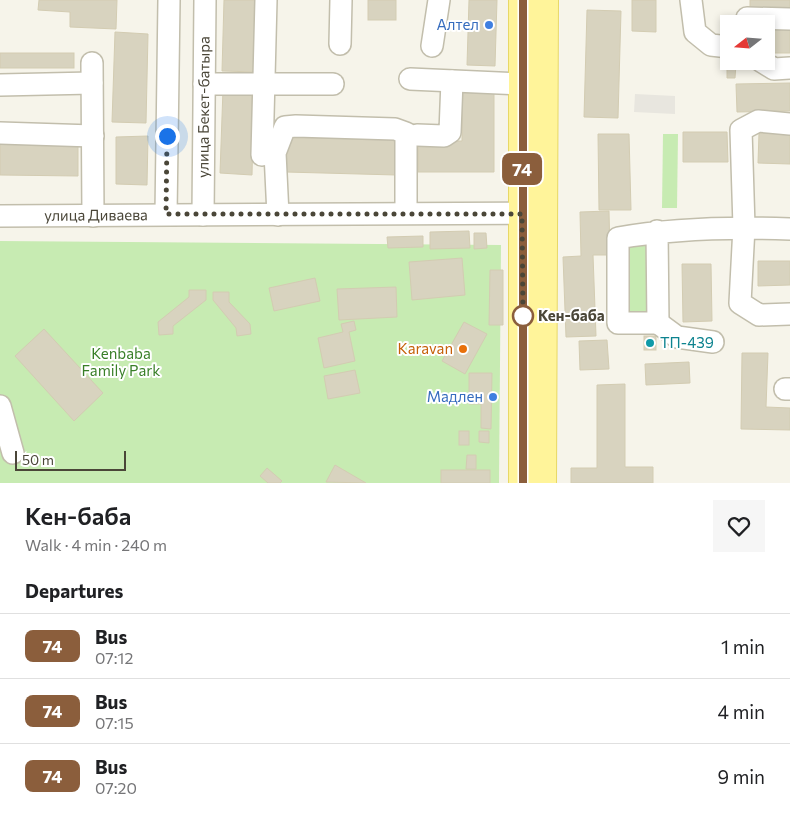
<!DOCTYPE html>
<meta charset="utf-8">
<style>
body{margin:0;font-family:Commissioner,sans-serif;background:#f6f6f6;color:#202124;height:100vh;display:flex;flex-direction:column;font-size:19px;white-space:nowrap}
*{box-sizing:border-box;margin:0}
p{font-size:16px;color:#757577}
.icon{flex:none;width:28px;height:28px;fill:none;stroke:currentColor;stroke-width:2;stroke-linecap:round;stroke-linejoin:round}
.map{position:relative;height:483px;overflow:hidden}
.details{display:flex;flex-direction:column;background:#fff;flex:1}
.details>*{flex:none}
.badge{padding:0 10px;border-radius:8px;font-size:18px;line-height:32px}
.needle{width:32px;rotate:253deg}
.tools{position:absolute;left:720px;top:15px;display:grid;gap:10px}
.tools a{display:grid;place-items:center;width:55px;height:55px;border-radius:0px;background:#fff;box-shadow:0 2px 8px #0003;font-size:25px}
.scale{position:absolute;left:15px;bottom:12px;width:111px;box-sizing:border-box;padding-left:5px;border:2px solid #4a4638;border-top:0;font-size:14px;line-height:18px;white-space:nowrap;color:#4a4638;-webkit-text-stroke:4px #fff;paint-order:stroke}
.you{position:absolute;width:25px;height:25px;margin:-12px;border:4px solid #fff;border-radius:50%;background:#1a73e8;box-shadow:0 0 0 8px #1a73e833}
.map>.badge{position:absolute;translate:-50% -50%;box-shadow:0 0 0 2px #fff}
h2{padding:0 25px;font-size:19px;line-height:45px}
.round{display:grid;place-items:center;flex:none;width:52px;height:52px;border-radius:0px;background:#f6f6f6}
.overview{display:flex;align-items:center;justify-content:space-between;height:85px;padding:0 25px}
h1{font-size:24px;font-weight:600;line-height:38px}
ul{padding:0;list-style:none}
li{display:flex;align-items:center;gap:15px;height:65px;padding:0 25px;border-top:1px solid #e0e0e0}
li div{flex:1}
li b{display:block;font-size:19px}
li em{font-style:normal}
li .badge{min-width:55px;font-weight:700;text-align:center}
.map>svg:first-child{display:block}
.industrial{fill:#e8e6df}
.green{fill:#c7ebb2}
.building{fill:#d8d3bf;stroke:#d3ccb2}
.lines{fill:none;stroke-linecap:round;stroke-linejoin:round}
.minor-casing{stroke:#c2beac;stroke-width:24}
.major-casing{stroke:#e8d866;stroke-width:30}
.minor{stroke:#fff;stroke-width:21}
.major{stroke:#fff49a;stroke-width:28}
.line-casing{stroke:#fff;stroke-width:11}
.line{stroke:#8b5e3c;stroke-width:8}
.walk{stroke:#4a4638;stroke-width:5;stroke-dasharray:0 9}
.shop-dot{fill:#3f7fe0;stroke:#fff;stroke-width:2}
.stop-dot{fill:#fff;stroke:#8b5e3c;stroke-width:2.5}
.culture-dot{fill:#0f9aa8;stroke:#fff;stroke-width:2}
.food-dot{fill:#e8710a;stroke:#fff;stroke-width:2}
.labels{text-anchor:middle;stroke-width:4;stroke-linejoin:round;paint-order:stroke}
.shop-label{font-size:15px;fill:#366cbe;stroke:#fff;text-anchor:end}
.street-label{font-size:15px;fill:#4a4638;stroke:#fff}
.stop-label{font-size:15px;font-weight:bold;fill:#4a4638;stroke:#fff;text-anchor:start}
.culture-label{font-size:15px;fill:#0d838f;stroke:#fff;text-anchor:start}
.food-label{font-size:15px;fill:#c56008;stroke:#fff;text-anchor:end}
.park-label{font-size:15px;fill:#397f28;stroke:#fff}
</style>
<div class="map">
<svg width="790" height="483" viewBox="0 0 790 483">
<rect width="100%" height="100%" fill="#f6f4ea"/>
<polygon class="industrial" points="635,94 675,96 675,114 634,112"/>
<g class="green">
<polygon points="663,134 678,134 677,208 662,208"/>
<polygon points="0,241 501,245 499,483 0,483"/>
<polygon points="624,246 651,246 652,312 625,312"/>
</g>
<g class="building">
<polygon points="39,0 117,0 116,29 70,27 70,12 38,10"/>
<polygon points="224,0 258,0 256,72 222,71"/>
<rect x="368" y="0" width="28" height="20"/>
<polygon points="469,0 497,0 495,66 467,65"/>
<polygon points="632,0 656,0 656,32 632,31"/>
<rect x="750" y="0" width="40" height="11"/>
<polygon points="587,10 621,11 618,118 584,117"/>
<polygon points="766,29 790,29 790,53 767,53"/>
<polygon points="115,32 148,34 146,123 112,122"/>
<rect x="0" y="53" width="74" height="15"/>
<polygon points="727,64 736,64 735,78 727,78"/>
<polygon points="790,83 790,111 737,112 736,84"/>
<polygon points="223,89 254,90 252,175 220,173"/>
<polygon points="462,90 494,91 494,172 418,172 418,141 462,141"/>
<polygon points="683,132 727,132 728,162 683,162"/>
<polygon points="759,133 790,134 790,164 758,163"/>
<polygon points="598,134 629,134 631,210 599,210"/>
<polygon points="148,136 147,185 116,184 116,137"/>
<polygon points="287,137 397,140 396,175 286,172"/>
<polygon points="0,139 78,140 78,176 0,175"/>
<polygon points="609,211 610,255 593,255 596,336 566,337 563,257 581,256 580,212"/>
<polygon points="469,231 470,248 430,249 430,232"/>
<polygon points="474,233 486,233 487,248 474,249"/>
<polygon points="423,236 423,247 388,248 387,237"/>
<polygon points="462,258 465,295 412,300 409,262"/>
<polygon points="758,261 790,261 790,285 758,286"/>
<polygon points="682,264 711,264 712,321 683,322"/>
<polygon points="490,270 503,270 503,325 489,325"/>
<polygon points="315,278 320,301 274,311 269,288"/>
<polygon points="396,287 397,317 339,320 337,289"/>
<polygon points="189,290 206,290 206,300 173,326 173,334 159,335 158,322 189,297"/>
<polygon points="213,292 229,292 229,302 250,324 251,334 237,336 236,328 213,300"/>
<polygon points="354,321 356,330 349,332 355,361 324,368 318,338 343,332 341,324"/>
<polygon points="464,322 487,334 465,374 442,361"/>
<polygon points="44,329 103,393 74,421 15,356"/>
<rect x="644" y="336" width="12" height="14"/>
<polygon points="607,340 609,369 580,370 579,341"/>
<polygon points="742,353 768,353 766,407 790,408 790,430 741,429"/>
<polygon points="689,362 690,383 646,385 645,364"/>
<polygon points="355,370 360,393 328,399 324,376"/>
<polygon points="469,373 492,373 491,429 481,428 481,404 469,404"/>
<polygon points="625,384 625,467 653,467 653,483 571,483 571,468 597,468 597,385"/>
<rect x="459" y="431" width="10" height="14"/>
<polygon points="479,431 489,431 489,443 479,442"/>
<polygon points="467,455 476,455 476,469 466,469"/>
<polygon points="335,465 366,483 326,482"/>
<polygon points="267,468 282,481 280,483 268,483 260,476"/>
<rect x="441" y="470" width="49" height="13"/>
</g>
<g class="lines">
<g class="minor-casing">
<g id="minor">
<polyline points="691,0 695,32 711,45 729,47"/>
<polyline points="746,24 747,18 790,19"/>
<polyline points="340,44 341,0"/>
<polyline points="432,46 439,0"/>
<polyline points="761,61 774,69 790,68"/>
<polyline points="92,63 93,216"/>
<polyline points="410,79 523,84"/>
<polyline points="204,84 333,84"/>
<polyline points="0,85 92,83"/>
<polyline points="790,124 758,121 741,130 744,227 740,303 759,315 790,314"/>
<polyline points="0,133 93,136"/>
<polyline points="417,135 444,136 450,132 452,81"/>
<polyline points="262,155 266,0"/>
<polyline points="166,214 169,0"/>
<path id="s1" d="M203,215L205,0"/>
<polyline points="278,215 275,153 285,127 296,126 395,129 406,133 406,213"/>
<path id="s2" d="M0,216L537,213"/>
<path d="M657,231L658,323H618V238C675,228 732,227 790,229"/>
<polyline points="658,323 677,337 713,342"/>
<polyline points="785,389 790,389"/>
<polyline points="0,406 13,453"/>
</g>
</g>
<g class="major-casing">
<g id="major">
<polyline points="523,483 523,0"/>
<polyline points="542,483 544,0"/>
</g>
</g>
<use href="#minor" class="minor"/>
<use href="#major" class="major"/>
</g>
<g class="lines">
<g class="line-casing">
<polyline id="line" points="523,483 523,0"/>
</g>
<use href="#line" class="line"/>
<polyline class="walk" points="167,136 166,214 522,214 523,316"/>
</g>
<g class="shop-dot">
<circle cx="489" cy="25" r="5"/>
<circle cx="493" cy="397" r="5"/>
</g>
<circle class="stop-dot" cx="523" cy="316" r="10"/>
<circle class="culture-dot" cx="650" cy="343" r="5"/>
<circle class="food-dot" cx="463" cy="349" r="5"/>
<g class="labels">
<g class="shop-label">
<text x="479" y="30">Алтел</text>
<text x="483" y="402">Мадлен</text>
</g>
<g class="street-label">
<text dy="5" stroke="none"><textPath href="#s1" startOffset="108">улица Бекет-батыра</textPath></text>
<text dy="5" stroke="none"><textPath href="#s2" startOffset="96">улица Диваева</textPath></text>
</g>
<g class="stop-label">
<text x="538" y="321">Кен-баба</text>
</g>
<g class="culture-label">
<text x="660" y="348">ТП-439</text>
</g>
<g class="food-label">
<text x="453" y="354">Karavan</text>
</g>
<g class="park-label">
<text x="121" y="359">Kenbaba<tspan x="121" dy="17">Family Park</tspan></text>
</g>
</g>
</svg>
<div class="tools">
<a><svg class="needle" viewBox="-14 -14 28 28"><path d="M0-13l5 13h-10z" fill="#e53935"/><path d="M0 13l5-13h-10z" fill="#757577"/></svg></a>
</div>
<div class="scale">50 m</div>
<div class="you" style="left:167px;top:136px"></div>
<b class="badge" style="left:522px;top:169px;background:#8b5e3c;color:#fff">74</b>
</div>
<section class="details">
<div class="overview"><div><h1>Кен-баба</h1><p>Walk · 4 min · 240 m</p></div><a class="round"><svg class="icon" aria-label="heart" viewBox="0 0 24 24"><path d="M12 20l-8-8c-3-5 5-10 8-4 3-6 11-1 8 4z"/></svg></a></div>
<h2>Departures</h2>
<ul>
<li><span class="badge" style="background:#8b5e3c;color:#fff">74</span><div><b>Bus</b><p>07:12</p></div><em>1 min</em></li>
<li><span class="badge" style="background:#8b5e3c;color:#fff">74</span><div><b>Bus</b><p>07:15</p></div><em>4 min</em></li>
<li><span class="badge" style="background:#8b5e3c;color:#fff">74</span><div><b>Bus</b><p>07:20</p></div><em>9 min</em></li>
</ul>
</section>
